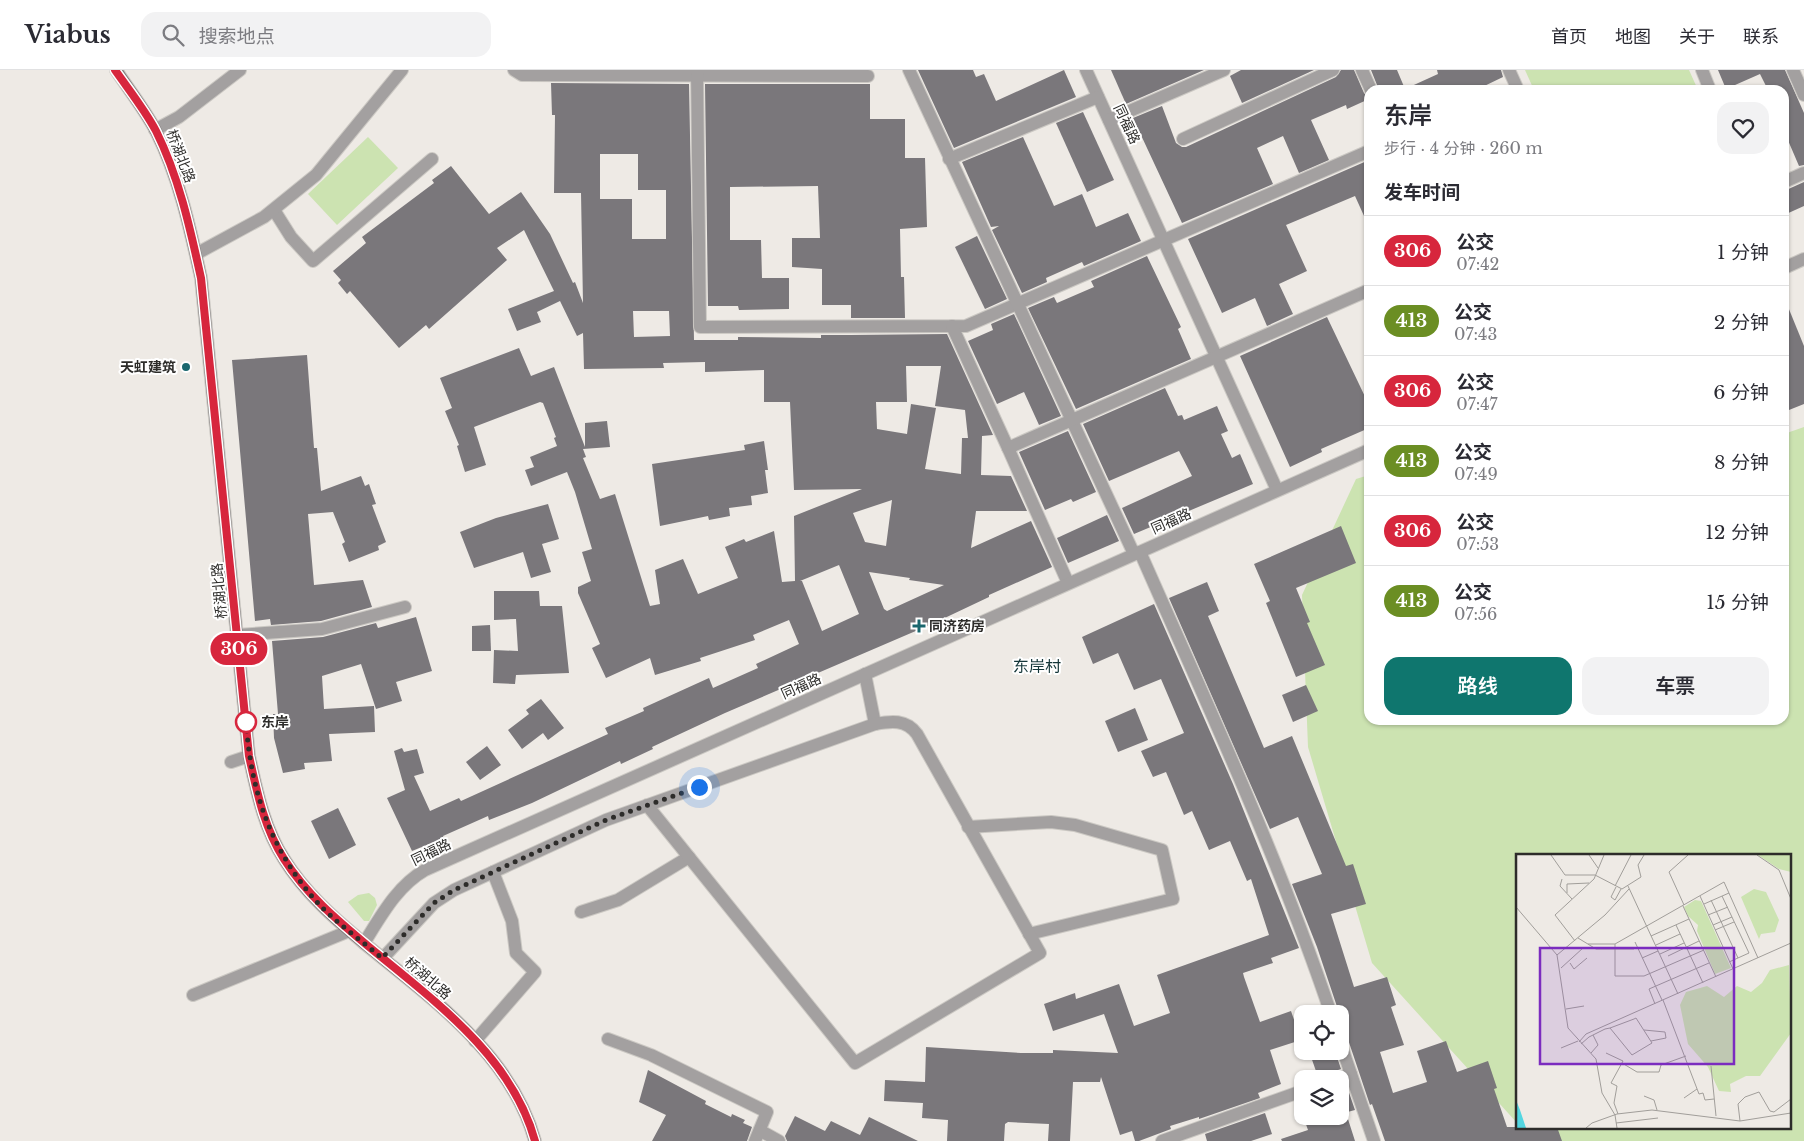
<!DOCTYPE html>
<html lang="zh">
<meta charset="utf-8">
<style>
body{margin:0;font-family:"Libre Baskerville","Noto Sans SC",serif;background:#f2f2f3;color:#2b2b33;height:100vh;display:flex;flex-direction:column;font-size:19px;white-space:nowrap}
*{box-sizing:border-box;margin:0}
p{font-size:16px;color:#7c7c81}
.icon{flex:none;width:28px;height:28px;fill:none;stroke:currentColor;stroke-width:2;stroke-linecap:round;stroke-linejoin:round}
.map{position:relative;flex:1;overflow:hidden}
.sheet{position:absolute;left:1364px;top:15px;width:425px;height:640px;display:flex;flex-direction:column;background:#fff;border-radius:15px;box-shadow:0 1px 4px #0004}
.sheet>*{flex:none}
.badge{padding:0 10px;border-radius:16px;font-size:18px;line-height:32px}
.tools{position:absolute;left:1294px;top:935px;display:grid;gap:10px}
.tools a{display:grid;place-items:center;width:55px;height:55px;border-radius:10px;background:#fff;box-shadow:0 1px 4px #0004;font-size:25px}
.you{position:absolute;width:25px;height:25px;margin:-12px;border:4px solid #fff;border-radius:50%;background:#1a73e8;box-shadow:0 0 0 8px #1a73e833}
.map>.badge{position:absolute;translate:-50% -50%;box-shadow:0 0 0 2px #fff}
h2{padding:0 20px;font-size:19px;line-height:45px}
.round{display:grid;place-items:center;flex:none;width:52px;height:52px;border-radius:15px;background:#f2f2f3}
.summary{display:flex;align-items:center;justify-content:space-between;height:85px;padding:0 20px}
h1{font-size:24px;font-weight:600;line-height:38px}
.cta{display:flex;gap:10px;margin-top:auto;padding:10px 20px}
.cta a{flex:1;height:58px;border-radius:15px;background:#0f766e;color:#fff;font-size:20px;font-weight:600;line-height:58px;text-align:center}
.cta a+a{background:#f2f2f3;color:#2b2b33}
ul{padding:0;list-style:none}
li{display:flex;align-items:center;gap:15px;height:70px;padding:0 20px;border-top:1px solid #e1e1e2}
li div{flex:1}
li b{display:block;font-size:19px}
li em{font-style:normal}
li .badge{min-width:55px;font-weight:700;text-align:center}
header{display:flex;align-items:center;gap:30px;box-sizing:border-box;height:70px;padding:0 25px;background:#fff;border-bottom:1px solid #e1e1e2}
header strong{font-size:24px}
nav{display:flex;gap:28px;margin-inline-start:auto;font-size:18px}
.search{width:350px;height:45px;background:#f2f2f3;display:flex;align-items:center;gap:12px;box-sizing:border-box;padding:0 18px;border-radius:15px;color:#7c7c81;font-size:19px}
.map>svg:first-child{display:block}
.green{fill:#cce3b1}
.building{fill:#7a777b;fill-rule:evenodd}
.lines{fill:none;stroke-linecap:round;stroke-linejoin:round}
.minor-casing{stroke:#cbc8c3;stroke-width:14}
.tertiary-casing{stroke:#cbc8c3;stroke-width:14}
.secondary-casing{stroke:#cbc8c3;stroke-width:14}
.minor{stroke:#a3a0a0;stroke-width:12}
.tertiary{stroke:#a3a0a0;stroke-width:12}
.secondary{stroke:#807c7c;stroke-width:12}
.line-casing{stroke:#fff;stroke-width:11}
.line{stroke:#d7263d;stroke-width:8}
.walk{stroke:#2d2c2a;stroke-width:5;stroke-dasharray:0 9}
.poi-dot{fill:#1a676e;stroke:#fff;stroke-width:2}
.stop-dot{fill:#fff;stroke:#d7263d;stroke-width:2.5}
.labels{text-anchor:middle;stroke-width:4;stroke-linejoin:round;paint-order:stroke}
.street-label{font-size:14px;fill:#2d2c2a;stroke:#fff}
.poi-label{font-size:14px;font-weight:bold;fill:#2d2c2a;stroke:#fff;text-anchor:end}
.stop-label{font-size:14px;font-weight:bold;fill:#2d2c2a;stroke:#fff;text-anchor:start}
.quarter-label{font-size:16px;fill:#15373a;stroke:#fff}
.inset-road{fill:none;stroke:#a19e9a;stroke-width:1}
.view{fill:#7b2cbf;fill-opacity:0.15;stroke:#7b2cbf;stroke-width:2.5}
.inset-edge{fill:none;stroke:#2d2c2a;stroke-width:2.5}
</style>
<header>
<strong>Viabus</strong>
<div class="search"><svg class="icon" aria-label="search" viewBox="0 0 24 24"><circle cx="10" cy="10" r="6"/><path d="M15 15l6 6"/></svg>搜索地点</div>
<nav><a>首页</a><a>地图</a><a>关于</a><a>联系</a></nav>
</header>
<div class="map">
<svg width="1804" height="1071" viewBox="0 0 1804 1071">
<rect width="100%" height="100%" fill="#eeeae5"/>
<g class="green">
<polygon points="1525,0 1689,0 1698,20 1534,20"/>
<polygon points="368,67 398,98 337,155 308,124"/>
<polygon points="1804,357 1804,1071 1533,1071 1520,1057 1790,1057 1790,785 1518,785 1518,1054 1372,893 1308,677 1302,525 1356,409 1369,405 1369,650 1784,650 1784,364"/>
<polygon points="369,823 375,828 377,835 369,851 364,851 348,832 358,825"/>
</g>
<g class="building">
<polygon points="918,0 973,0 976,7 984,4 996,31 1064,0 1076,27 954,78"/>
<polygon points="1111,0 1204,0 1126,34"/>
<polygon points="1241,0 1314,0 1242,33 1230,6"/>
<polygon points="1341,0 1354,0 1364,23 1369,29 1347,39 1346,35 1311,50 1329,90 1299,103 1283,66 1257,78 1273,114 1182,153 1133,48 1162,36 1176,73 1182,77 1186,77 1336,7"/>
<polygon points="1371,0 1397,0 1405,19 1438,4 1437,0 1501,0 1503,7 1476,20 1379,20"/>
<polygon points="1718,0 1785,0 1804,43 1804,95 1799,96 1784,61 1784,20 1768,20 1760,4 1726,19"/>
<path d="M551,13L689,14L694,270H738V267L821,268V265H851L947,264L993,365L982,366L981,405L1011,406L1027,441H976L971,478L1031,451L1052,497L989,525V527L932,554L725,643L652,677L653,679L621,694L620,691L532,733L489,750L488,746L443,766L445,773L431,780L429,774L412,781L387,728L405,720L394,681L402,678L404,682L417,679L424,703L414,706L430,741L459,728L461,731L608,664L605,658L644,641L643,638L709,608L713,618L758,598L756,594L799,574L789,550L753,565L755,570L700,588L701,591L655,605L650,588L606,608L592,578L600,574L578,523V517L591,511L582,482L592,479L575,422L567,402L531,416L525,400L534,397L530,387L557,376L554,368L556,367L543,333L540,332L474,357L486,395L465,402L457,376L459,375L445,341L452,338L440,308L519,278L531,306L554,297L585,377V353L607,351L610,377L583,379L586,387L583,388L600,429L615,424L650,536L660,534L655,500L683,489L698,524L738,508L725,477L744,469L746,472L774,461L782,512L795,511L794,446L862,419L794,420L790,332H764V300L705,302V292L663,293L664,298L584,299L583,263L577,266L560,231L537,242L541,252L517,261L508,239L554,221L524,160L497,178L507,190L429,259L426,255L399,278L350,221L347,224L338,213L341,210L333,201L366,173L362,167L434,113L432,110L451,96L489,144L521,122L550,164L573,213L575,212L583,233L581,123H554L555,45H552ZM600,84H638V120H666V169H632V129H600ZM633,241H669L670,266L634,267ZM906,296H941L935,336L965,340L968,368H962L961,404L925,399L936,338L911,334L907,364L877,359L876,332H907ZM892,430L886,476L865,472L853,443ZM839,495L859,544L822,561L802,511H800ZM869,502L910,508L909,510L944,515L887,541L884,539Z"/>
<polygon points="705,14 870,14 870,49 905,49 905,88 925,88 927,157 900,159 901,207 904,207 905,248 851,248 851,235 822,235 822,199 792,197 792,168 820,168 818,116 730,117 730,170 761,170 762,208 789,208 789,239 739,240 738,236 708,236"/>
<polygon points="1083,42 1114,110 1087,122 1056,53"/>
<polygon points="1023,67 1054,136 1082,124 1096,157 1128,143 1141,171 1084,196 1082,192 1046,208 1047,212 1022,223 992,160 999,156 991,157 962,92"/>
<polygon points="1369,90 1369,157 1355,126 1286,155 1307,201 1279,214 1293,244 1267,256 1255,228 1222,243 1188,169"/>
<polygon points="1804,112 1804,136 1784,145 1784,121"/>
<polygon points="977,166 1007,229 985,239 955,177"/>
<polygon points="1147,186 1181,257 1178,259 1191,289 1076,339 1028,238 1054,227 1057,233 1094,217 1091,211"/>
<polygon points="1784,227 1804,276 1804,334 1784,342"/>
<polygon points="1014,244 1061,346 1039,355 1024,322 997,334 968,271 993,260 991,254"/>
<polygon points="1327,247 1369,335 1369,358 1321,379 1322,382 1290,397 1240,286"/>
<polygon points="307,285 314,378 317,378 321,421 361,406 365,416 369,414 376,434 372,435 386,472 378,476 379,480 349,492 342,474 345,472 333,442 308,444 314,515 363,510 372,537 321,551 271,555 270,549 255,551 232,290"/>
<polygon points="1165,318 1178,346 1182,345 1184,350 1217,336 1228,361 1221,364 1232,388 1240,384 1253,414 1134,464 1122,438 1192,406 1179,381 1109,411 1083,354"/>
<polygon points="1068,361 1096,422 1073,432 1071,429 1045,440 1019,382"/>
<polygon points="764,371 768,400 765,400 768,423 751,426 752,435 729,438 730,446 709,450 708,446 660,456 652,394 745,380 744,375"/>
<polygon points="548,434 559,469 542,474 551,502 531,508 523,482 474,498 460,462 496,448"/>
<polygon points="1107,445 1119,471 1068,493 1057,468"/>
<polygon points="1341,456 1356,493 1296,518 1310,552 1307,553 1325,595 1296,607 1266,533 1270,531 1254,494"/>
<polygon points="1207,512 1219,541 1208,546 1264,678 1292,666 1346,796 1353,794 1366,834 1331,844 1354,917 1387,907 1396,935 1391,937 1404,975 1380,982 1393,1023 1427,1012 1417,981 1446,971 1457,1002 1488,991 1497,1018 1494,1019 1507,1057 1557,1057 1562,1071 1385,1071 1372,1034 1370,1035 1317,877 1292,814 1322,804 1298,747 1270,759 1169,528"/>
<polygon points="494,521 539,521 540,536 562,536 569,603 516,605 515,614 493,613 494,580 518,581 516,549 494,550"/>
<polygon points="1154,534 1233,714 1299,878 1271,888 1273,893 1243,903 1244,907 1260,952 1291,941 1301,970 1270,980 1281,1014 1258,1023 1260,1028 1199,1049 1199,1047 1170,1056 1171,1059 1139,1071 1135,1071 1132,1061 1120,1065 1101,1007 1100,1012 1073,1012 1070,1071 1048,1071 1049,1054 1008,1052 1005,1054 1004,1071 947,1071 948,1050 922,1048 923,1033 884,1031 885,1010 925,1012 926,977 1021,983 1053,983 1053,980 1118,983 1104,944 1053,961 1044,934 1075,923 1076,929 1119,914 1134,956 1170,943 1157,905 1269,865 1251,809 1247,811 1230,771 1209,780 1192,741 1184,745 1166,702 1153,707 1141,681 1184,663 1161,609 1134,620 1118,583 1093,594 1082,567"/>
<polygon points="416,547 432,601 396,612 402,631 376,639 361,594 322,606 324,639 374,636 375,662 329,664 332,691 304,693 305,699 283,703 274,668 273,644 278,644 272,571 323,567 376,553 378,558"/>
<polygon points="490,555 491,581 472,581 472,556"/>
<polygon points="1306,615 1318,641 1293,652 1282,625"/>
<polygon points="541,629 564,658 548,670 543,663 522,679 508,660 529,644 526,640"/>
<polygon points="1135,638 1148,670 1118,682 1105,651"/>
<polygon points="487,676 501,695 480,710 466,692"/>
<polygon points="338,738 356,775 329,789 311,751"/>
<polygon points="1309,981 1335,981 1341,999 1318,1007"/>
<polygon points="648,1000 706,1031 705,1034 731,1047 732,1044 745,1050 743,1053 752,1057 747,1071 652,1071 666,1045 639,1032"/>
<polygon points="1346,1014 1355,1040 1340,1044 1340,1017"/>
<polygon points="1265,1043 1272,1064 1251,1071 1207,1071 1205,1064"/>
<polygon points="795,1046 825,1061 831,1051 860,1065 869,1047 918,1071 787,1071 785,1066"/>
<polygon points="1303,1046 1347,1046 1355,1071 1282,1071 1281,1069 1308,1060"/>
</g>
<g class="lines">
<g class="minor-casing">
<g id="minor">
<polyline points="514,0 522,5 868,6"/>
<polyline points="697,0 700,257 966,256 1369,81"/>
<polyline points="909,0 1134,484"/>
<polyline points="1086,0 1277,420"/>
<polyline points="1362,0 1371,20"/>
<polyline points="1509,0 1518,20"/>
<polyline points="1702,0 1710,20"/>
<polyline points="1793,0 1804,25"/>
<polyline points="1109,50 1224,0"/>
<polyline points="155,60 179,47 240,0"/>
<polyline points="1183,69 1333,0"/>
<polyline points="949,89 1098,27"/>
<polyline points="1784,112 1804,103"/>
<polyline points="274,140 291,167 313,191 432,89"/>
<polyline points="196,184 264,147 316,105 402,0"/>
<polyline points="952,256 1008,378"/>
<path d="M1140,482C1207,634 1278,786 1331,944"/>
<polyline points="1068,513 1008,378 1369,220"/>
<polyline points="238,565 322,559 405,537"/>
<polyline points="865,604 875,654"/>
<polyline points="231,692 249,686"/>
<polyline points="968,757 1051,752 1075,755 1162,780 1173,829 1029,864"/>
<polyline points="581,842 618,830 689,787"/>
<path d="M383,888L434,833L454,820L606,750L875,654C891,651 906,649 917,664L1040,883L855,993L647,735"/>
<polyline points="193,925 349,861"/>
<polyline points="608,969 651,985 767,1042 755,1071"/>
<polyline points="475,971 535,902 516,883 512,851 493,802"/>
<polyline points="1340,972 1374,1071"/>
<polyline points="1337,1009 1351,1004"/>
<polyline points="761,1061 779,1071"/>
<polyline points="1162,1071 1302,1021"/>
</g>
</g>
<g class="tertiary-casing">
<g id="tertiary">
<polyline points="1784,198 1804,189"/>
<path d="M364,873C381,846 397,816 425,800L1369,380"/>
</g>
</g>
<g class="secondary-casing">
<path id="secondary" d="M116,0C129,20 145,40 156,61C179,107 190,158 201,208L249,686C257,722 264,758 284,789C305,823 335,849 365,874C431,928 512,985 535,1071"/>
</g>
<use href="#minor" class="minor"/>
<use href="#tertiary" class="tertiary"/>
<use href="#secondary" class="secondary"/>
</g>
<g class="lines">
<g class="line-casing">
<path id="line" d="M115,0C129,20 145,40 156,61C179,107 190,158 201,208L249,686C257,722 264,758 284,789C306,824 337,850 368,876C433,930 512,986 535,1071"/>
</g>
<use href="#line" class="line"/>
<path class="walk" d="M246,652C251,720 269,777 316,831C335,852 361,870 382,888L434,833L454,820L606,750L699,717"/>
</g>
<g class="poi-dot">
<circle cx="186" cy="297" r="5"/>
<path d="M916.5 548.5h5v5h5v5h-5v5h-5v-5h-5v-5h5z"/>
</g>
<circle class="stop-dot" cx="246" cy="652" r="10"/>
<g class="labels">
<g class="street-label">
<text transform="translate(1127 54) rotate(65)" y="5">同福路</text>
<text transform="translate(181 86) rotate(69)" y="5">桥湖北路</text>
<text transform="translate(1171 451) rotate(-24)" y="5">同福路</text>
<text transform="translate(219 521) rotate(-95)" y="5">桥湖北路</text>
<text transform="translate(801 616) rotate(-24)" y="5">同福路</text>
<text transform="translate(431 782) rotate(-26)" y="5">同福路</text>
<text transform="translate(428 908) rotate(41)" y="5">桥湖北路</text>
</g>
<g class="poi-label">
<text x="176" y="302">天虹建筑</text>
<text x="929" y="561" text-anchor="start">同济药房</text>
</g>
<g class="stop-label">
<text x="261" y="657">东岸</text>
</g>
<g class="quarter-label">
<text x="1037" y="602">东岸村</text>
</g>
</g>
<g transform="translate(1516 784)">
<rect width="275" height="275" fill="#eeeae5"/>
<path d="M242,1H275V18L263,15ZM238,35L250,38L263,66L259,78L245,80L243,85L225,43ZM179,46L185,47L215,114L199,120L181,77L182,71L172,62L168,53ZM273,111L275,179L244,222H230L214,230L215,238L203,237L192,213L172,190L164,151L170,138L191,132L208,143L221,132L235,138L246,129L254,116Z" fill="#cce3b1"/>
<path d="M0,246L4,256L10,274H0Z" fill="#53d6e1"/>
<path class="inset-road" d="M35,1L49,21H79L106,35L125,23L122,11L128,1M73,1L82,14M241,1L263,16L275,45M46,25L44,32L56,45M99,32L115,1M112,32L162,140M100,33L95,43L99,46L105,35M51,39V30L73,29M184,42L217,115M206,42L233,99L213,108M195,46L222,104M188,50L213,39M168,51L153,18L172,1M167,52L200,123M0,53L41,101L52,174L80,205L86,239L99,261L101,274M192,61L212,53M160,71L187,129M197,71L216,63M199,76L218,68M135,82L173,65M62,84L80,95H118M59,87L39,61L78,25L88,1M119,88L146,146M72,90H99L208,28L242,104M99,90V122H128L188,96M140,91L164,80M144,100L168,89M41,101L89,61L113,35M152,102L183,87M126,104L142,97M54,109L58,115L71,104M45,114L67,94M147,146L183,240L187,239L189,246L198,245M139,150L133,135L193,109M50,155L68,152M128,176L149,178L150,184L135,187M63,188L70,180L275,89M65,190L73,183L89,175L94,174L118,165L120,164L136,189L116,201L94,174M45,194L62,187M75,199L82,191L77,181M90,199L107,207L95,229L101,232L98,249L102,260M106,209L121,218H143L145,211L170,202M195,212L200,262M128,242L138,246L141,256M168,244L181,235M224,267L222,250L229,243L243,238L254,257L258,258L275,245M100,269L142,264M70,274L76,269L101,260L136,256L224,267L275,259"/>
<path class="view" d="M24,94H218V210H24Z"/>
<rect width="275" height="275" class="inset-edge"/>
</g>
</svg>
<div class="tools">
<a><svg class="icon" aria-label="locate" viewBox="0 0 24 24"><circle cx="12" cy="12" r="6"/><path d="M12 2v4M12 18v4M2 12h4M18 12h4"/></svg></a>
<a><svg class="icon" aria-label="layers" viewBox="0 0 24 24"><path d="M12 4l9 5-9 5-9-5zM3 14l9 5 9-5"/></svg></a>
</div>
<div class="you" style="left:699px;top:717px"></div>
<b class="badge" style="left:239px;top:579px;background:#d7263d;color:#fff">306</b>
<section class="sheet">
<div class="summary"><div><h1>东岸</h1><p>步行 · 4 分钟 · 260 m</p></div><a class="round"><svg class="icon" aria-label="heart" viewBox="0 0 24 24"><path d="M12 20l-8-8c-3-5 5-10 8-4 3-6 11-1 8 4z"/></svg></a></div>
<h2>发车时间</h2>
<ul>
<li><span class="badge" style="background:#d7263d;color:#fff">306</span><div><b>公交</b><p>07:42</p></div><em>1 分钟</em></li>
<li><span class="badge" style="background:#6b8e23;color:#fff">413</span><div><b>公交</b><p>07:43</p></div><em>2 分钟</em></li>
<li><span class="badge" style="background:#d7263d;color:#fff">306</span><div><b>公交</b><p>07:47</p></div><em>6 分钟</em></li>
<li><span class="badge" style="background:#6b8e23;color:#fff">413</span><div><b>公交</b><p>07:49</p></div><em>8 分钟</em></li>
<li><span class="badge" style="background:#d7263d;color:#fff">306</span><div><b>公交</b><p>07:53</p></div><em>12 分钟</em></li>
<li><span class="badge" style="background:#6b8e23;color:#fff">413</span><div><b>公交</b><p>07:56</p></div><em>15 分钟</em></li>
</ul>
<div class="cta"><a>路线</a><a>车票</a></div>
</section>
</div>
